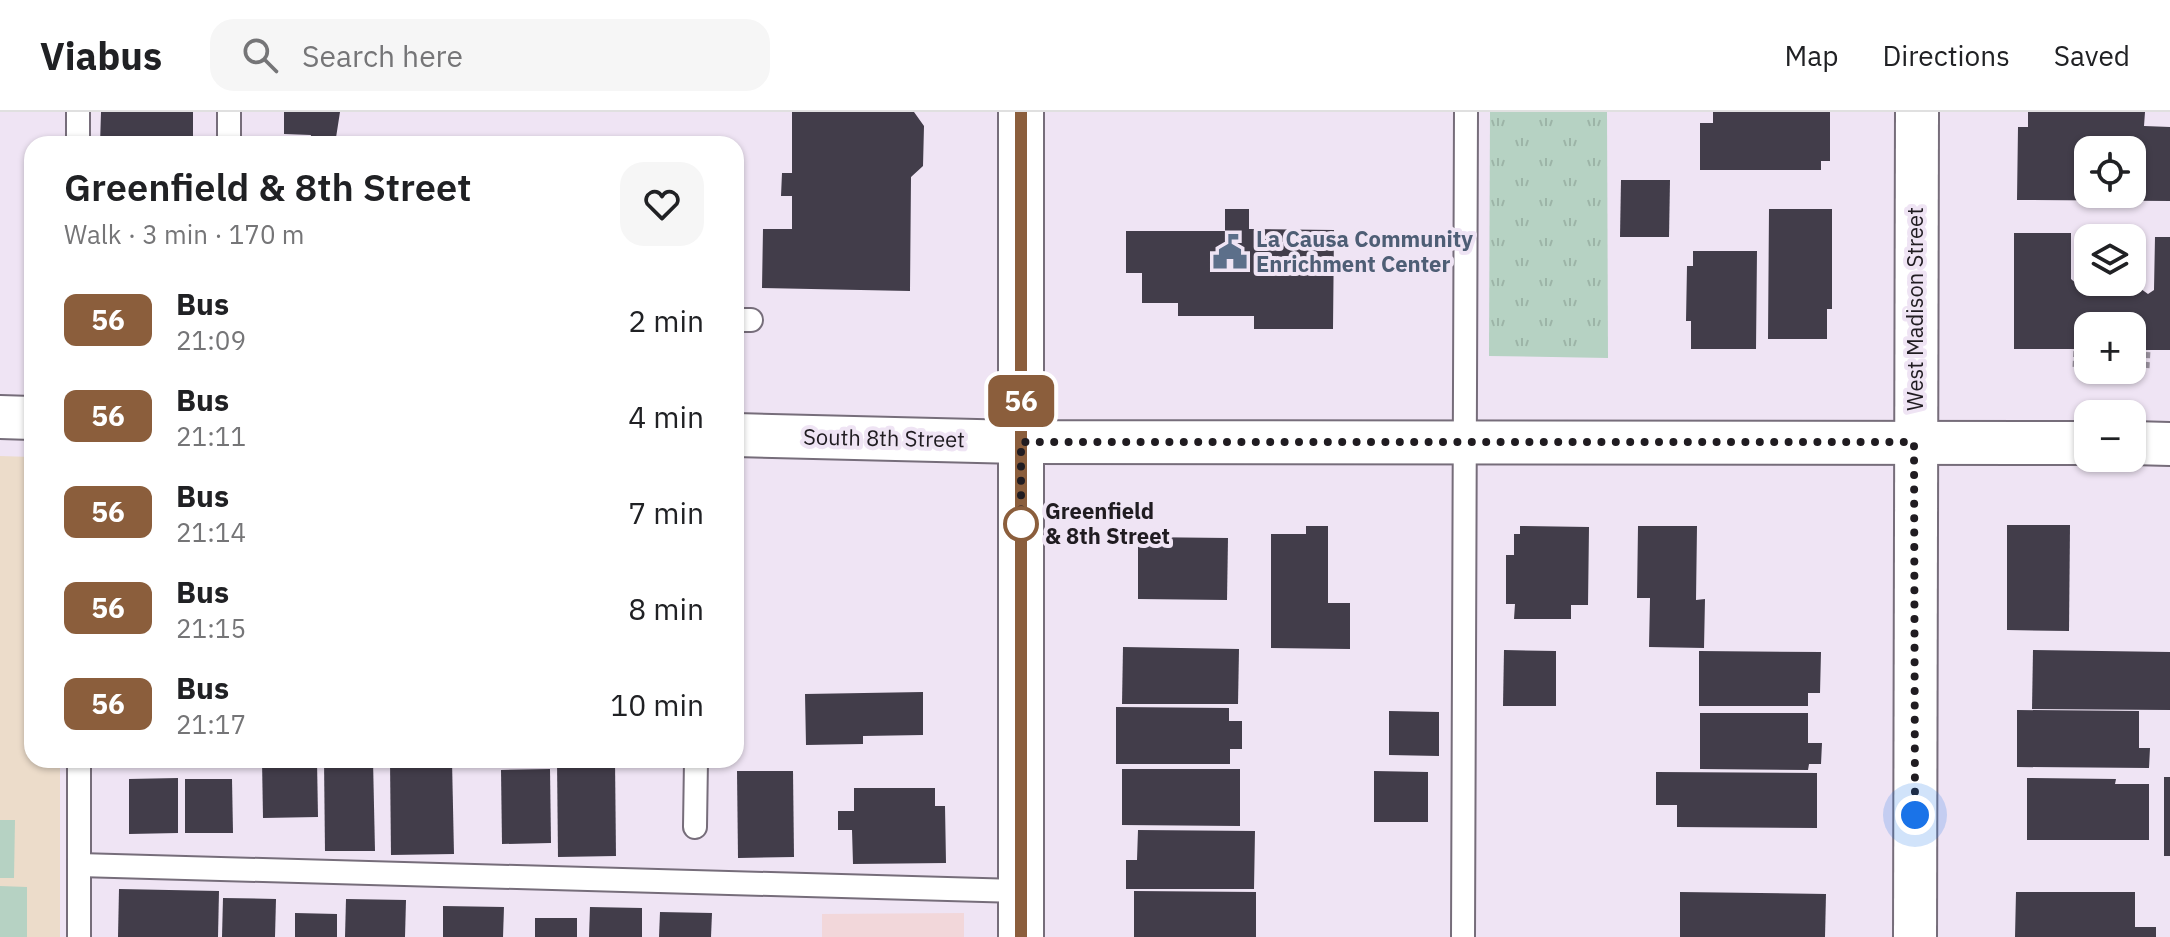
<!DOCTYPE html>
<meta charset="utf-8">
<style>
body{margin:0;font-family:"IBM Plex Sans",sans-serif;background:#f6f6f6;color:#202124;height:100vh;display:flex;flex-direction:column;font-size:30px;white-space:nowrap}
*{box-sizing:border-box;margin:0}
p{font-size:26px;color:#757577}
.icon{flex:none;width:44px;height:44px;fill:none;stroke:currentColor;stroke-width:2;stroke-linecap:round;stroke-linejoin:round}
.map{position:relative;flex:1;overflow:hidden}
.drawer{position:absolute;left:24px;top:24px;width:720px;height:632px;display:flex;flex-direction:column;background:#fff;border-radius:24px;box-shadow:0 2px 6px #0004}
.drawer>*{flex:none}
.badge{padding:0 16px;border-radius:12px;font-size:28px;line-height:52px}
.controls{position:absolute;left:2074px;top:24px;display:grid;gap:16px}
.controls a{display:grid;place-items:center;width:72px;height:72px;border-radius:16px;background:#fff;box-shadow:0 2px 6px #0004;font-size:40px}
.you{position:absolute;width:40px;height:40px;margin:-20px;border:6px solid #fff;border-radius:50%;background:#1a73e8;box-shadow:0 0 0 12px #1a73e833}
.map>.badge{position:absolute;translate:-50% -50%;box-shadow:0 0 0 4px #fff}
.round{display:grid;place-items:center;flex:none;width:84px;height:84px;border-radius:24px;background:#f6f6f6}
.summary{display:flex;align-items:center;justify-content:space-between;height:136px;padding:0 40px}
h1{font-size:38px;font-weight:600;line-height:60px}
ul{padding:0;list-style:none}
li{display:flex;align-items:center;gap:24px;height:96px;padding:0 40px}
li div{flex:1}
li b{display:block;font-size:30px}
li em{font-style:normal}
li .badge{min-width:88px;font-weight:700;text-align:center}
header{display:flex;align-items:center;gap:48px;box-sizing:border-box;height:112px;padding:0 40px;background:#fff;border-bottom:2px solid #e0e0e0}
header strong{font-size:38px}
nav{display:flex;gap:44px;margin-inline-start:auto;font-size:28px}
.search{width:560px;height:72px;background:#f6f6f6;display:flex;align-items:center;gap:20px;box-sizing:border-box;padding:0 28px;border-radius:24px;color:#757577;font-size:30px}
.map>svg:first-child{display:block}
.commercial{fill:#f2d7da}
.education{fill:#ecdcca}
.grass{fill:url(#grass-tufts)}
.green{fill:#b6d2c3}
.building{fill:#423d4a;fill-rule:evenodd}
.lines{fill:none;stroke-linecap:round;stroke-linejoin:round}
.service-casing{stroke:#766d7a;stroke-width:26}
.minor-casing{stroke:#766d7a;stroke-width:46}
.secondary-casing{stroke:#766d7a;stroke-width:48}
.path{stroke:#9b939f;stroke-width:5;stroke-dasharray:6 4;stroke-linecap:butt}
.service{stroke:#fff;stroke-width:22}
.minor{stroke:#fff;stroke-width:42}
.secondary{stroke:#fff;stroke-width:44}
.line-casing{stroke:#fff;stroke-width:18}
.line{stroke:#8b5e3c;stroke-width:12}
.walk{stroke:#201c21;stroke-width:8;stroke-dasharray:0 14.4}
.stop-dot{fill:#fff;stroke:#8b5e3c;stroke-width:4}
.labels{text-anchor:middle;stroke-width:8;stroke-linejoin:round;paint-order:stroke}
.service-label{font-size:22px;font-weight:bold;fill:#4e5e75;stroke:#efe4f4;text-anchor:start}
.street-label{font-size:22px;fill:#201c21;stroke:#efe4f4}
.stop-label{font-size:22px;font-weight:bold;fill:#201c21;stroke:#efe4f4;text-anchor:start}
</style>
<header>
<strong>Viabus</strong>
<div class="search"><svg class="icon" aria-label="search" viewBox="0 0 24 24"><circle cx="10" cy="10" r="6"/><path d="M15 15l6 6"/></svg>Search here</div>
<nav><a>Map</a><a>Directions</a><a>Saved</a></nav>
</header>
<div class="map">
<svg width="2170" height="825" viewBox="0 0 2170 825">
<defs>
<pattern id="grass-tufts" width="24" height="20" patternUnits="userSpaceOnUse" patternTransform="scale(2)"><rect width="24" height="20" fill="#b6d2c3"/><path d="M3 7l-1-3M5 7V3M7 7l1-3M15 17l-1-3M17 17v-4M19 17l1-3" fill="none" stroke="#9cb4a7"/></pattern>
</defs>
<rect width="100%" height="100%" fill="#efe4f4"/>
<polygon class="commercial" points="964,801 964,825 822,825 822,802"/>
<polygon class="education" points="0,344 32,345 32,648 60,648 60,825 0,825"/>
<polygon class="grass" points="1490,0 1607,0 1608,246 1489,244"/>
<g class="green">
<polygon points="0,708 15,708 14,766 0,766"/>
<polygon points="0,774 27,775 27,825 0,825"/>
</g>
<g class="building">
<polygon points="101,0 193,0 193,32 100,32"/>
<polygon points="284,0 340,0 335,32 310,32 311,23 284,22"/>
<polygon points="792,0 914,0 924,14 923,54 911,65 910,179 762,176 763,117 792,117 792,84 781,84 782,61 792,61"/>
<polygon points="1713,0 1830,0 1830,49 1821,49 1821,58 1700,58 1700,11 1713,11"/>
<path d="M2028,0H2145L2144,14L2170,15V89L2017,88L2018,15H2028ZM2088,38H2132V82H2088Z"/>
<polygon points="361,26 394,27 394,32 361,32"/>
<polygon points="1621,68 1670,68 1669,125 1620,125"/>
<polygon points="1225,97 1249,97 1249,117 1334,118 1333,217 1254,217 1254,204 1178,204 1178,191 1142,191 1142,161 1126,161 1126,119 1225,119"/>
<polygon points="1769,97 1832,97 1832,197 1827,197 1827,227 1768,227"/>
<polygon points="2014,121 2071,121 2071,167 2078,173 2085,170 2085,124 2088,124 2088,170 2132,170 2132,124 2142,124 2141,177 2148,182 2154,178 2155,125 2170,125 2170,238 2132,238 2132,214 2088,214 2088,237 2014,237"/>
<polygon points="1693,139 1757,139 1756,237 1691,237 1691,209 1686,209 1687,154 1693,154"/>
<polygon points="2007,413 2070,413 2069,519 2007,518"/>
<polygon points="1306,414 1328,414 1328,491 1350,491 1350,537 1271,536 1271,422 1306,422"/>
<polygon points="1520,414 1589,415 1588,493 1571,493 1571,507 1514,507 1515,492 1506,492 1506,443 1514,443 1514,422 1520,422"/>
<polygon points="1638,414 1697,414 1696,488 1705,487 1704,536 1649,535 1650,486 1637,486"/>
<polygon points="1138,425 1228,426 1227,488 1138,487"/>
<polygon points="1123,535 1239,537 1238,592 1122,592"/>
<polygon points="1504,538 1556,539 1556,594 1503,594"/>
<polygon points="2033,538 2170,540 2170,598 2032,597"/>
<polygon points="1699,539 1821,540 1820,581 1808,581 1808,594 1699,594"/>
<polygon points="923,580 923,623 863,624 863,632 806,633 805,582"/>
<polygon points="1116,595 1229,596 1229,609 1242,609 1242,637 1230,637 1230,652 1116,652"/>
<polygon points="2017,598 2139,599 2139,636 2150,636 2149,656 2017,655"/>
<polygon points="1389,599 1439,600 1439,644 1389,643"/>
<polygon points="1700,601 1808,601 1808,631 1822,631 1821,652 1809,652 1808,658 1700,657"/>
<polygon points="262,648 317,648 318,705 263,706"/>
<polygon points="324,648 373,648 375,739 325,739"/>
<polygon points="390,648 452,648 454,742 391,743"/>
<polygon points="557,648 615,648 616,744 558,745"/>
<polygon points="550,657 551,731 502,732 501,658"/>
<polygon points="1122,657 1240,657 1240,714 1122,713"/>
<polygon points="737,659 793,659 794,745 738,746"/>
<polygon points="1374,659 1428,660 1428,710 1374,710"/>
<polygon points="1656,660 1817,661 1817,716 1677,715 1677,693 1656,693"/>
<rect x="2164" y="665" width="6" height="79"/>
<polygon points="178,666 178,721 129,722 129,667"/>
<polygon points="2027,666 2116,667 2115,672 2149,672 2149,728 2027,728"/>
<polygon points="185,667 232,667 233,721 185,721"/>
<polygon points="854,676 935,676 935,694 945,694 946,751 853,752 852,718 838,718 838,699 854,699"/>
<polygon points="1138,718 1255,719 1254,777 1126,777 1126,748 1137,748"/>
<polygon points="119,777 219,779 218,825 118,825"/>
<polygon points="1134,779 1256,780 1256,825 1134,825"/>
<polygon points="1680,780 1826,782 1825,825 1680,825"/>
<polygon points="2016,780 2135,780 2135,815 2156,815 2156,825 2015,825"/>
<polygon points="223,786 276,787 275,825 222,825"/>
<polygon points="346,787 406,788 405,825 345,825"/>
<polygon points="443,794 504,795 503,825 443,825"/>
<polygon points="590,795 642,796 642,825 589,825"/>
<polygon points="660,800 712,801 711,825 659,825"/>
<polygon points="295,801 337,802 337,825 295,825"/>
<rect x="535" y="806" width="42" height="19"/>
</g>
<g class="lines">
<g class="service-casing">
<g id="service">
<polyline points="78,0 78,32"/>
<polyline points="229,0 229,32"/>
<polyline points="736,208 751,208"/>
<polyline points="79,648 79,825"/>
<polyline points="695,715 696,648"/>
<polyline points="79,753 1021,779"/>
<polyline points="1463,825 1466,0"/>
</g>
</g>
<g class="minor-casing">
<g id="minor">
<polyline points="0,305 32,306"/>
<polyline points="736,323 1021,330 2088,331"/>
<polyline points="2132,331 2170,332"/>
<polyline points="1915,825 1917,0"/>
</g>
</g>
<g class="secondary-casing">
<polyline id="secondary" points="1021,0 1021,825"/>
</g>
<g class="path">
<polyline points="2075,255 2076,237"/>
<polyline points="2147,256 2148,238"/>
</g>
<use href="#service" class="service"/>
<use href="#minor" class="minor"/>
<use href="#secondary" class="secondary"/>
</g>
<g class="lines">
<g class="line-casing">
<polyline id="line" points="1021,0 1021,825"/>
</g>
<use href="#line" class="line"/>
<polyline class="walk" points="1021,412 1021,330 1914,330 1915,703"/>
</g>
<defs>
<g id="civic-bare" transform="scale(2.76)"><path d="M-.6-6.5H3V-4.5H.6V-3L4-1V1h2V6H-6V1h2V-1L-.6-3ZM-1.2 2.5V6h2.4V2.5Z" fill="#5c6f8a" stroke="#efe4f4" stroke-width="2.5" paint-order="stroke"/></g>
</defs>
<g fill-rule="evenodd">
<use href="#civic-bare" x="1230" y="140"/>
</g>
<circle class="stop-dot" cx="1021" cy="412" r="16"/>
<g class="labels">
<g class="service-label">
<text x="1256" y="135">La Causa Community<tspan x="1256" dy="25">Enrichment Center</tspan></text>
</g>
<g class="street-label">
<text transform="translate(1915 197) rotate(-90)" y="8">West Madison Street</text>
<text transform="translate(884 326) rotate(1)" y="8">South 8th Street</text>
</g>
<g class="stop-label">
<text x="1045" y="407">Greenfield<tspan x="1045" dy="25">&amp; 8th Street</tspan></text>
</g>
</g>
</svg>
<div class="controls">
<a><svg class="icon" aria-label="locate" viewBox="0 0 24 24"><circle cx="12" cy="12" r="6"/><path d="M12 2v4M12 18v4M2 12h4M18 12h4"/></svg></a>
<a><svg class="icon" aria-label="layers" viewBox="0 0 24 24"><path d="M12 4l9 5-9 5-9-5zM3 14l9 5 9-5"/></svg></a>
<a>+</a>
<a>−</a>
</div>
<div class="you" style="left:1915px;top:703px"></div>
<b class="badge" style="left:1021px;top:289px;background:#8b5e3c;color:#fff">56</b>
<section class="drawer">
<div class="summary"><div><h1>Greenfield &amp; 8th Street</h1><p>Walk · 3 min · 170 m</p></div><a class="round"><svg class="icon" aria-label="heart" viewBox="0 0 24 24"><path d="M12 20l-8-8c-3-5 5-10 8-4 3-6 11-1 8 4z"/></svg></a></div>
<ul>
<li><span class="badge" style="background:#8b5e3c;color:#fff">56</span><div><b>Bus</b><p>21:09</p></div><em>2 min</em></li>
<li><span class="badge" style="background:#8b5e3c;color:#fff">56</span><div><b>Bus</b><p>21:11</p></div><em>4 min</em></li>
<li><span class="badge" style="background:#8b5e3c;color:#fff">56</span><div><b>Bus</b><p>21:14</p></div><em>7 min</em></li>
<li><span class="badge" style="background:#8b5e3c;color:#fff">56</span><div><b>Bus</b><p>21:15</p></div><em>8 min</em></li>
<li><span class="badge" style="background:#8b5e3c;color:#fff">56</span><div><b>Bus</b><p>21:17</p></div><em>10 min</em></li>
</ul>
</section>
</div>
